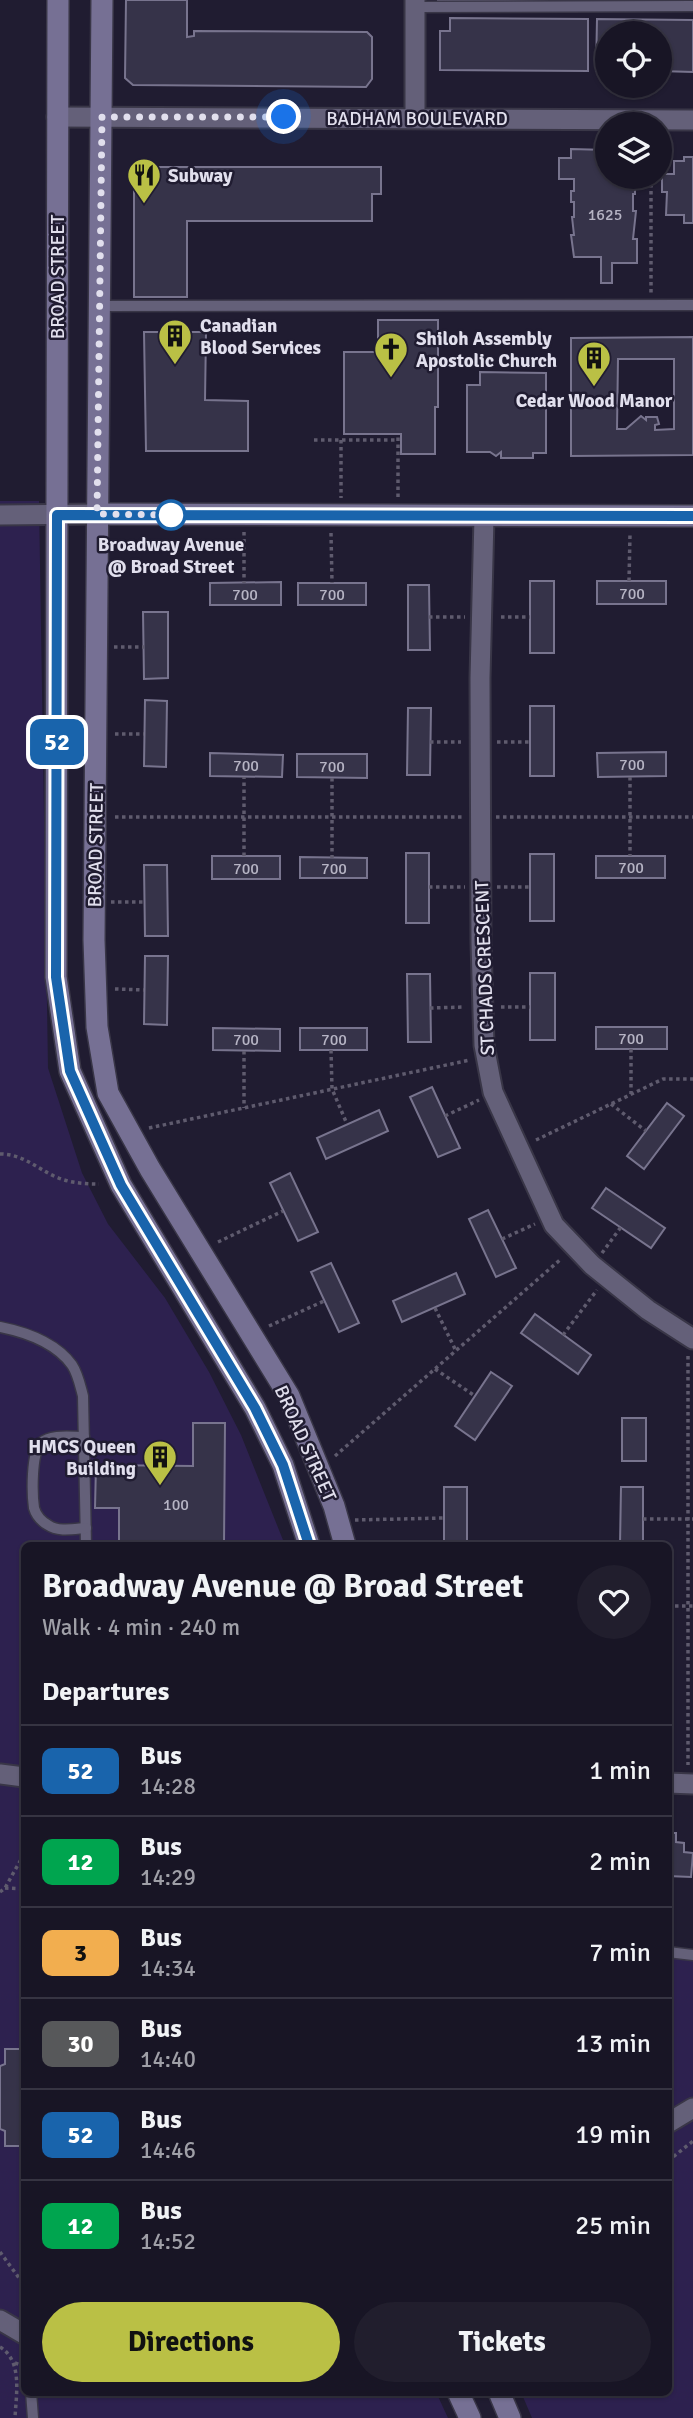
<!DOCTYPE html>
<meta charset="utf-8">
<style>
body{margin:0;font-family:Signika,sans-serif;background:#211e2d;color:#f1f3f6;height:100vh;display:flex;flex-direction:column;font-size:26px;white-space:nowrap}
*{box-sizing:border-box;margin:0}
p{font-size:23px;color:#9f9fa7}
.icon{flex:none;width:38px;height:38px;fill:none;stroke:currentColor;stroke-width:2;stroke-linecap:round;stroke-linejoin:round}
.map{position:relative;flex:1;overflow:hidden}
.panel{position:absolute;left:21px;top:1542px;width:651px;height:854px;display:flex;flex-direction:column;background:#181525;border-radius:10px;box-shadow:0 2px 5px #0004,0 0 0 2px #363442}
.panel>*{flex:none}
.badge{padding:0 14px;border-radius:10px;font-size:24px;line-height:46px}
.fabs{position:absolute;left:595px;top:21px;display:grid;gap:14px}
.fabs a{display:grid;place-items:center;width:77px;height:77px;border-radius:50%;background:#181525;box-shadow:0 2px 5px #0004,0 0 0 2px #363442;font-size:35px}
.you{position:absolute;width:35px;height:35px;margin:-18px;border:5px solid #fff;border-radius:50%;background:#1a73e8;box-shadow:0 0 0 10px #1a73e833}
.map>.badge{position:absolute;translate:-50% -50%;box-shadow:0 0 0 4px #fff}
h2{padding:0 21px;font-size:26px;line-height:63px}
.round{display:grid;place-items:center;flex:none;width:74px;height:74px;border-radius:37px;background:#211e2d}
.headline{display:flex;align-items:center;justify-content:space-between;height:119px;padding:0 21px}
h1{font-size:33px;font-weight:700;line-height:52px}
.primary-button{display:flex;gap:14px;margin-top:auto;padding:14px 21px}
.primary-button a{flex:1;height:80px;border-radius:42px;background:#bac045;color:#111;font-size:28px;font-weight:700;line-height:80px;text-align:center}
.primary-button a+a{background:#211e2d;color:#f1f3f6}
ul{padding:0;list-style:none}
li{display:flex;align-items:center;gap:21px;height:91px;padding:0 21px;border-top:2px solid #363442}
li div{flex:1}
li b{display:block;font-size:26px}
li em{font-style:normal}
li .badge{min-width:77px;font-weight:700;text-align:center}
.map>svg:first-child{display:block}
.green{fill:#2d214f}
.building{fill:#363349;stroke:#78748e;stroke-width:2;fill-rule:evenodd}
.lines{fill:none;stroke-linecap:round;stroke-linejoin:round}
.lane-casing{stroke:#393647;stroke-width:13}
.street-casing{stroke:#393647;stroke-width:23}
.secondary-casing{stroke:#393647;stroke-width:24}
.path{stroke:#5f5b6e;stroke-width:3.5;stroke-dasharray:3.5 3.5;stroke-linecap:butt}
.lane{stroke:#646079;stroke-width:10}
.street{stroke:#646079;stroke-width:19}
.secondary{stroke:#767094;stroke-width:21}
.line-casing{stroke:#fff;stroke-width:16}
.line{stroke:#1964ac;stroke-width:10}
.walk{stroke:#e1dfed;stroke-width:7;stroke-dasharray:0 12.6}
.stop-dot{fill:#fff;stroke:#1964ac;stroke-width:3.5}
.labels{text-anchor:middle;stroke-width:5;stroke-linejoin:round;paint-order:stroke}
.number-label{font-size:16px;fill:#b6b4c4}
.street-label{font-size:19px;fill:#e1dfed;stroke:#201c31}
.poi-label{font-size:19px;font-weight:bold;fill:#e1dfed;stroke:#201c31;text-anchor:start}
.stop-label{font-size:19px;font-weight:bold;fill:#e1dfed;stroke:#201c31}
</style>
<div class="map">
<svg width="693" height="2418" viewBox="0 0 693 2418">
<rect width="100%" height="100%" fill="#201c31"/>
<g class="green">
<polygon points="0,501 39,501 48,1068 82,1173 108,1224 165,1298 209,1372 241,1435 285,1545 24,1545 24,2392 436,2392 448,2418 0,2418"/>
<polygon points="669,1952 693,1955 693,2418 532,2418 521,2392 668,2392"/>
</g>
<g class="building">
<polygon points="126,0 187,0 187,37 194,36 194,31 367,32 372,37 372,79 366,87 133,85 125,78"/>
<rect x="438" y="0" width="151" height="4"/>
<rect x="593" y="0" width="100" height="1"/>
<polygon points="450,18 588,19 588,71 440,70 440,31 450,31"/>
<polygon points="597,19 693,20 693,72 660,71 660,33 607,33 607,71 596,71"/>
<polygon points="571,149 607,150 607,177 632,177 632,183 635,183 635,194 633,194 633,211 636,211 633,239 637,239 637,263 612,263 612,283 601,283 601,257 574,257 571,235 574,235 572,217 574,217 574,202 571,202 571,191 574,191 574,179 559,179 559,158 571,158"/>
<polygon points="684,157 693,157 693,223 684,223 684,215 666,215 667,192 662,192 662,174 674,174 674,161 684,161"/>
<polygon points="134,167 381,167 381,194 372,194 372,221 187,221 187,297 134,297"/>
<polygon points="378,320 438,320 438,407 435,407 435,454 401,454 401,434 344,434 344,352 378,352"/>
<polygon points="144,332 206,332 205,400 248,401 248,451 146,451"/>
<path d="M693,337V455L571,456V338ZM618,359H674V429L655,430V425L659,424L657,417H646V420L641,416L626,429H617Z"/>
<polygon points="480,372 546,373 546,453 533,453 533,458 501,458 501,452 496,456 490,452 467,452 467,385 480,385"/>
<rect x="530" y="581" width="24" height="72"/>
<rect x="597" y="581" width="69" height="23"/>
<polygon points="281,582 281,605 210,605 210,583"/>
<rect x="298" y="583" width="68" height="22"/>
<polygon points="408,585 429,585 430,650 408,650"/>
<polygon points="143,612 168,612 168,678 144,679"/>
<polygon points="145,700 167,701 166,767 144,766"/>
<rect x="530" y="706" width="24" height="70"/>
<polygon points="408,708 431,708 430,775 407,775"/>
<polygon points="666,752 666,776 598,777 597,753"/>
<polygon points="210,753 283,755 282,777 210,776"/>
<polygon points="297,754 367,754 367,778 297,777"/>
<rect x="406" y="853" width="23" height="70"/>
<rect x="530" y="854" width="24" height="67"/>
<rect x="212" y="856" width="68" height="23"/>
<rect x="596" y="856" width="69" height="22"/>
<polygon points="300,857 367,858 367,878 300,878"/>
<polygon points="144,865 167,865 168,936 145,936"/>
<polygon points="145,956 168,956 167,1025 144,1024"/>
<rect x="530" y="973" width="25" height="67"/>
<polygon points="407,974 430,974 431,1042 408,1042"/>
<rect x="596" y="1027" width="71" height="22"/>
<polygon points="213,1028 280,1029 280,1051 213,1050"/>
<rect x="300" y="1028" width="67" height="22"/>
<polygon points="432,1087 460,1148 438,1157 410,1097"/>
<polygon points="667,1103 684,1116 644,1169 627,1156"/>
<polygon points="379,1110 388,1131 326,1159 317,1138"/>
<polygon points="290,1173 318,1232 298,1241 270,1183"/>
<polygon points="606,1188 665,1228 651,1248 592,1208"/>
<polygon points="488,1210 516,1268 496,1277 469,1219"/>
<polygon points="331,1263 359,1323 339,1332 311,1272"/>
<polygon points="456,1273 465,1294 402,1322 393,1301"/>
<polygon points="535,1314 591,1355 578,1374 521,1333"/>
<polygon points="491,1372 512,1386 475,1440 455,1426"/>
<rect x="622" y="1418" width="24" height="43"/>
<polygon points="193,1423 225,1423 224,1545 119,1545 119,1508 95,1508 96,1465 193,1466"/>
<rect x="444" y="1487" width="23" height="58"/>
<polygon points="621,1487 643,1487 643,1545 620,1545"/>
<polygon points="668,1833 676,1833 676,1842 684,1843 684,1852 693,1853 691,1877 668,1876"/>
<polygon points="5,2049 24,2049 24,2146 5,2146 5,2131 0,2129 0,2066 5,2064"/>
</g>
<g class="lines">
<g class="lane-casing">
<g id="lane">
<polyline points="415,7 693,6"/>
<polyline points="100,306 693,305"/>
<path d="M0,1327C25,1332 56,1343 72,1365C78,1374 80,1385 83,1396L86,1545"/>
<path d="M84,1437C71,1437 51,1434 41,1443C31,1453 32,1494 34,1508C36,1515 41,1521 48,1525C58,1532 73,1529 86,1528"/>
<polyline points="668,1952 693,1955"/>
<polyline points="31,2392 33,2418"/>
</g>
</g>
<g class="street-casing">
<g id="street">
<polyline points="57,117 693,120"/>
<polyline points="415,117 415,0"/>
<polyline points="0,515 97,514"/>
<polyline points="484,517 480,678 481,943 484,1045 493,1092 554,1225 592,1265 648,1310 693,1339"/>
<polyline points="0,1774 24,1777"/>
<polyline points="668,1783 693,1784"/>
<polyline points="668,2123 693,2108"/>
<polyline points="0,2320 24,2334"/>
</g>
</g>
<g class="secondary-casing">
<g id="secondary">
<polyline points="58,0 56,977 70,1071 121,1185 255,1408 283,1465 309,1545"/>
<polyline points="102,0 94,940 97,1027 108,1093 150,1169 289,1396 334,1506 345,1545"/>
<polyline points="97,514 693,516"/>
<polyline points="458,2392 470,2418"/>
<polyline points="499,2392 510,2418"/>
</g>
</g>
<g class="path">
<polyline points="651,177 651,293"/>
<polyline points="314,440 398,440"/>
<polyline points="341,440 341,498"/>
<polyline points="398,497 398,434"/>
<polyline points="244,532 244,583"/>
<polyline points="331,533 332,583"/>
<polyline points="629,581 630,534"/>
<polyline points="429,617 465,617"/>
<polyline points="501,617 530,617"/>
<polyline points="114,647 144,647"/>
<polyline points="115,734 144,734"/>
<polyline points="430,742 461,742"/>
<polyline points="497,742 530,742"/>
<polyline points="630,777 630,856"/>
<polyline points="332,778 332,858"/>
<polyline points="115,817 464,817"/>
<polyline points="496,817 693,817"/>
<polyline points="244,856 244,777"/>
<polyline points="429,887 465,887"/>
<polyline points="497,887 530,887"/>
<polyline points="111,902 144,902"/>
<polyline points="115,989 144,990"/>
<polyline points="501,1007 530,1007"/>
<polyline points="430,1008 465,1007"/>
<polyline points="631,1049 631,1094"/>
<polyline points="331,1050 332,1089 347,1124"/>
<polyline points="244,1051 244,1108"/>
<polyline points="611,1104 646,1131"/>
<polyline points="445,1116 479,1100"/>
<polyline points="149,1128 470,1060"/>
<polyline points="536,1140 663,1079 693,1079"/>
<path d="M0,1154C23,1154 36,1168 56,1177C70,1183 84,1184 99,1184"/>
<polyline points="502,1239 535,1224"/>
<polyline points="218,1242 283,1211"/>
<polyline points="602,1253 621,1227"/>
<polyline points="435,1308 456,1351"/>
<polyline points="269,1326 324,1301"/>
<polyline points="563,1335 597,1290"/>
<polyline points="688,1356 688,1765"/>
<polyline points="435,1369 475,1396"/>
<polyline points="335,1456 561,1259"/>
<polyline points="643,1519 693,1519"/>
<polyline points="355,1520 444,1518"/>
<polyline points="668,1606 693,1606"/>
<polyline points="5,1888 24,1889"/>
<polyline points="0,1892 5,1888 24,1854"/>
<polyline points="668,2161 693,2141"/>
<polyline points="0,2252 22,2282 24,2295"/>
<path d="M0,2347C23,2361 16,2395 15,2418"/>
<polyline points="15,2363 24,2366"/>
</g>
<use href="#lane" class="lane"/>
<use href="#street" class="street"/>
<use href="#secondary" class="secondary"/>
</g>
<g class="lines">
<g class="line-casing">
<polyline id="line" points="309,1545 283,1465 255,1408 121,1185 70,1071 56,977 57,515 693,516"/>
</g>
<use href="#line" class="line"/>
<polyline class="walk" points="171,515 175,515 97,514 102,117 284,117"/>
</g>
<defs>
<g id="restaurant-pin" transform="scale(1.75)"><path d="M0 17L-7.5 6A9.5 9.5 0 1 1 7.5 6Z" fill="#bac045" stroke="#201c31"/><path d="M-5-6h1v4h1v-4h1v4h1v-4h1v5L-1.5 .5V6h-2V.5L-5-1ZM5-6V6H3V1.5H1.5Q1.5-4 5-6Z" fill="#111"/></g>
<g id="building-pin" transform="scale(1.75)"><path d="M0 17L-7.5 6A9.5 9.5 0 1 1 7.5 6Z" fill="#bac045" stroke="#201c31"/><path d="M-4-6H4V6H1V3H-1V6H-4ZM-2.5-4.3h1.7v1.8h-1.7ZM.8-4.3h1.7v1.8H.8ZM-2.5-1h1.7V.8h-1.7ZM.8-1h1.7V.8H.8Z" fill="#111"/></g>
<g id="church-pin" transform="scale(1.75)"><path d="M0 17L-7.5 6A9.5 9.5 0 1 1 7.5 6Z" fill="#bac045" stroke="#201c31"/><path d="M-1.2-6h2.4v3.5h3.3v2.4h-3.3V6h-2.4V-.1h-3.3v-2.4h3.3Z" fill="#111"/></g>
</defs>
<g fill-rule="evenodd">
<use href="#restaurant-pin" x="144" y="175"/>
<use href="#building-pin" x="175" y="336"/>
<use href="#church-pin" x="391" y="349"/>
<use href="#building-pin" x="594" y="358"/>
<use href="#building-pin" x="160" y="1457"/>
</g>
<circle class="stop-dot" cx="171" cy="515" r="14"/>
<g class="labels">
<g class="number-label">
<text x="605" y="220">1625</text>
<text x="632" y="599">700</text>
<text x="245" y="600">700</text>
<text x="332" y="600">700</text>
<text x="632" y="770">700</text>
<text x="246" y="771">700</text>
<text x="332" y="772">700</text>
<text x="631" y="873">700</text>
<text x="246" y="874">700</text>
<text x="334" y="874">700</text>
<text x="631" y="1044">700</text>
<text x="246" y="1045">700</text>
<text x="334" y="1045">700</text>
<text x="176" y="1510">100</text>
</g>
<g class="street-label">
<text x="417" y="125">BADHAM BOULEVARD</text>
<text transform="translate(57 277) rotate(-90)" y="7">BROAD STREET</text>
<text transform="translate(95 845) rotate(-89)" y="7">BROAD STREET</text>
<text transform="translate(484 968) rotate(-92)" y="7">ST CHADS CRESCENT</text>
<text transform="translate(306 1443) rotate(66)" y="7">BROAD STREET</text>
</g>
<g class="poi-label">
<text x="168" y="182">Subway</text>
<text x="200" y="332">Canadian<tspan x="200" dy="22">Blood Services</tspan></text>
<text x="416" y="345">Shiloh Assembly<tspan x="416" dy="22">Apostolic Church</tspan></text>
<text x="594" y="407" text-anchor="middle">Cedar Wood Manor</text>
<text x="136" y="1453" text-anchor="end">HMCS Queen<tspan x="136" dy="22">Building</tspan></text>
</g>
<g class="stop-label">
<text x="171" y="551">Broadway Avenue<tspan x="171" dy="22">@ Broad Street</tspan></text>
</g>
</g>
</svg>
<div class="fabs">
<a><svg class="icon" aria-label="locate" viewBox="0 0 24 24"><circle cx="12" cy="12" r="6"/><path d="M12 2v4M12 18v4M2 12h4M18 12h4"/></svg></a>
<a><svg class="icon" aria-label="layers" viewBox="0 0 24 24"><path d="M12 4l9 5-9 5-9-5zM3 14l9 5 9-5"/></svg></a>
</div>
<div class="you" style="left:284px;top:117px"></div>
<b class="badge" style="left:57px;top:742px;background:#1964ac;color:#fff">52</b>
<section class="panel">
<div class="headline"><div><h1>Broadway Avenue @ Broad Street</h1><p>Walk · 4 min · 240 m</p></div><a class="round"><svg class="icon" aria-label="heart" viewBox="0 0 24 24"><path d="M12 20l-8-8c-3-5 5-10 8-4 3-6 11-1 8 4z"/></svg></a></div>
<h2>Departures</h2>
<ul>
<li><span class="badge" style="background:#1964ac;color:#fff">52</span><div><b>Bus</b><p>14:28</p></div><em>1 min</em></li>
<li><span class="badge" style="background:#00a54f;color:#fff">12</span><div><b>Bus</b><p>14:29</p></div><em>2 min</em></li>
<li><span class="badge" style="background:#f2ae4f;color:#111">3</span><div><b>Bus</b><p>14:34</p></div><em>7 min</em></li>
<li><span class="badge" style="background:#57585a;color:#fff">30</span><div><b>Bus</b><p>14:40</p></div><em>13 min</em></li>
<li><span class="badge" style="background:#1964ac;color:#fff">52</span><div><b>Bus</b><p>14:46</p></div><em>19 min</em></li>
<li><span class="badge" style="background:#00a54f;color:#fff">12</span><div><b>Bus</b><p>14:52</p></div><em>25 min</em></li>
</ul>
<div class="primary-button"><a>Directions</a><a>Tickets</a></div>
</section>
</div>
